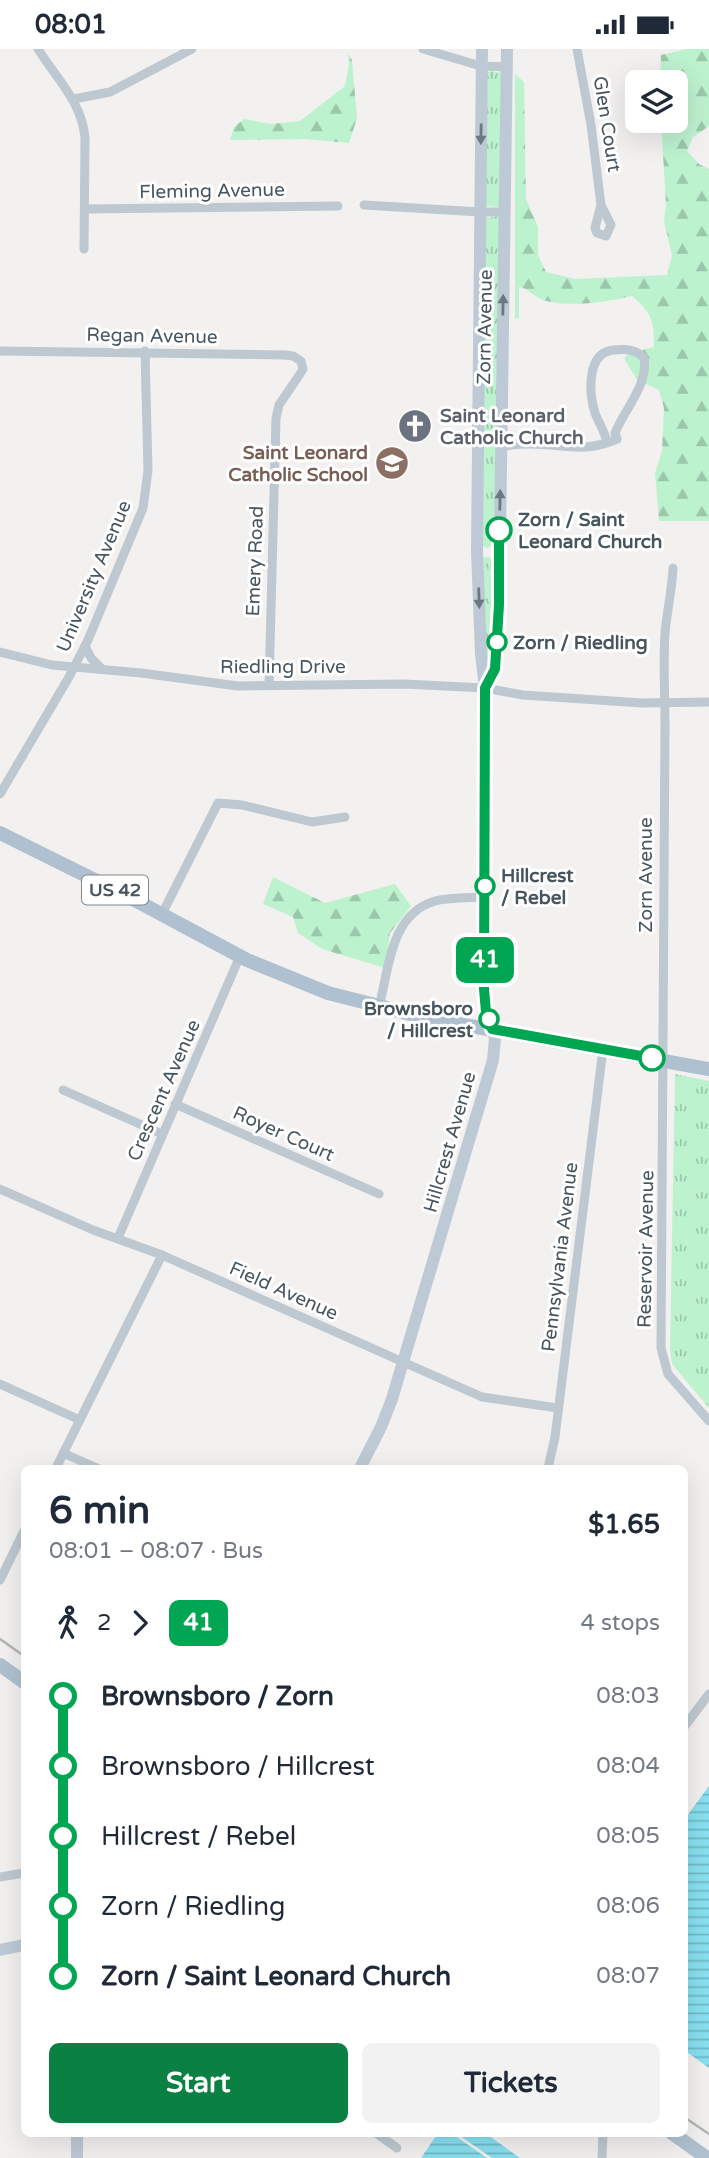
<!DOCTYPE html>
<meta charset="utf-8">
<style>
body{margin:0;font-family:"Varela Round",sans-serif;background:#f2f2f3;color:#1f2937;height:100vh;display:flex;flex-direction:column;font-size:26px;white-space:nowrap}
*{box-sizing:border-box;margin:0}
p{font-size:23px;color:#747a83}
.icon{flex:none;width:38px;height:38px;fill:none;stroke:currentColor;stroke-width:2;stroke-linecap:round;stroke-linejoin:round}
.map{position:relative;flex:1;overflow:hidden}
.side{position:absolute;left:21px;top:1416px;width:667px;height:672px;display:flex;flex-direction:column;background:#fff;border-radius:10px;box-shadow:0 7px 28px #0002}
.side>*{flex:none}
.badge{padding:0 14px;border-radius:10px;font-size:24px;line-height:46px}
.fabs{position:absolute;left:625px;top:21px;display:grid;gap:14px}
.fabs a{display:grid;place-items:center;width:63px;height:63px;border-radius:10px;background:#fff;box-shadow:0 7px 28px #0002;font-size:35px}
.map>.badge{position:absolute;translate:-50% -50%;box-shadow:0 0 0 4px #fff}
.legs{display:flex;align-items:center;gap:10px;height:77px;padding:0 28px;font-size:23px}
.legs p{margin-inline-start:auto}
.overview{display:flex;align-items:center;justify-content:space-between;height:119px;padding:0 28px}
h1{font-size:38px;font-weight:800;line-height:52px}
.action{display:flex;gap:14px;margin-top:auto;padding:14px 28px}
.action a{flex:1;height:80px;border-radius:10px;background:#0b8043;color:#fff;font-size:28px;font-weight:800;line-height:80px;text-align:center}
.action a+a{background:#f2f2f3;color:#1f2937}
ul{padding:0 28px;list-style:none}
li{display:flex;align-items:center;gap:24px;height:70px;font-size:26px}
li i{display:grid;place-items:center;width:10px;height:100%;margin:0 9px;background:currentColor}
li i::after{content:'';width:18px;height:18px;margin:-9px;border:5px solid;border-radius:50%;background:#fff}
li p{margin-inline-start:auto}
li:first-child i{background:linear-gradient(#0000 50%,currentColor 0)}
li:last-child i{background:linear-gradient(currentColor 50%,#0000 0)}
.status{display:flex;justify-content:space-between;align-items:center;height:49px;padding:0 35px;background:#fff;direction:ltr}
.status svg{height:19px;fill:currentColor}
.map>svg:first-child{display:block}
.grass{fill:url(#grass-tufts)}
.forest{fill:url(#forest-firs)}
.water{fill:url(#water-rules)}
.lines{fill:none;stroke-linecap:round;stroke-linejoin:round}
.street{stroke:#bdc8d0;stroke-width:9}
.secondary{stroke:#bdcad5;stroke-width:12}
.primary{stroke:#afc1d0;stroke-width:14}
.rail{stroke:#b2b6bb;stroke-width:2.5}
.oneway{fill:#6a7882}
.line-1-casing{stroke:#fff;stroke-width:16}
.line-1{stroke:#00a651;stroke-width:10}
.stop-1-dot{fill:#fff;stroke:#00a651;stroke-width:3.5}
.labels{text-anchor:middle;stroke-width:6;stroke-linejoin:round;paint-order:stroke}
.shield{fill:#fff;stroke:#7e888f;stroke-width:2}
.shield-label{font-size:18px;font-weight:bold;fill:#47555f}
.street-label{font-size:19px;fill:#47555f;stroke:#fff}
.worship-label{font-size:19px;font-weight:bold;fill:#5b616d;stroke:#fff;text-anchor:start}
.education-label{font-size:19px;font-weight:bold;fill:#785e54;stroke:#fff;text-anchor:end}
.stop-label{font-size:19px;font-weight:bold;fill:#47555f;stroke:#fff;text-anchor:start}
</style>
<div class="status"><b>08:01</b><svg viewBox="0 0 49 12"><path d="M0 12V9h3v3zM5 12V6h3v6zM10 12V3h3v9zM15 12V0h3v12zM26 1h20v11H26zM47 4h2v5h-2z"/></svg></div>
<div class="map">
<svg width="709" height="2109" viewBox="0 0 709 2109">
<defs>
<pattern id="grass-tufts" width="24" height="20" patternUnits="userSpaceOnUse" patternTransform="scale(1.75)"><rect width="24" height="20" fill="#bdf2cf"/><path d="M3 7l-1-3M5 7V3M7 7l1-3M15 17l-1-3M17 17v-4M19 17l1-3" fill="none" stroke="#9bc7ab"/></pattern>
<pattern id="forest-firs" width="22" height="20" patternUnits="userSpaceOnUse" patternTransform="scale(1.75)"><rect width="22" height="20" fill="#bdf2cf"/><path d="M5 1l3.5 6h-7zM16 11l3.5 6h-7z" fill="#9bc7ab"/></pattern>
<pattern id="water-rules" width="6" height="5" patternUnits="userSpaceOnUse" patternTransform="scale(1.75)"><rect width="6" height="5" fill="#88e0f1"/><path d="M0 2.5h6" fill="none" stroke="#71b8c6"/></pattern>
</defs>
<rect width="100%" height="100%" fill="#f3f0f0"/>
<g class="grass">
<polygon points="490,22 502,24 500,156 498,158 486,157 487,23"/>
<polygon points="496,167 500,169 496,495 487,499 482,496 485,170"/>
<polygon points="485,508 494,509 491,618 487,622 483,509"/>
<polygon points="675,1025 709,1032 709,1359 672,1315 670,1300"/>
</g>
<g class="forest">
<path d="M687,0H709V77L693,88L687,102L699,115L709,120V472H659L655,424L662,402L664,359L659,341L637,331L624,309L630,304L654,298C654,272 652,264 632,247C607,253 568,259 543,251C534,248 528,239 519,238V269L515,270V25L524,33L526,150L538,178V206L546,223L575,230L667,226L672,207L664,172L666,155L661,72H676V33H660L661,6Z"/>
<polygon points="348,4 352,11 357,69 349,94 304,90 230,91 234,78 244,70 271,75 300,72 345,37 349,15"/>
<polygon points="273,828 325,854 395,835 411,857 390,884 385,919 322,900 298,884 293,868 263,855"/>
</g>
<g class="water">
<polygon points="709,1737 709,2019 684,2001 684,1771"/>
<polygon points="438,2084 451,2084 487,2109 421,2109"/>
<polygon points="456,2084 485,2084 520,2109 492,2109"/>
</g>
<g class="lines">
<g class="street">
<path d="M38,0C56,29 82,53 85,89L84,200"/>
<polyline points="423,0 481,17 507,18"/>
<polyline points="577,0 591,76 601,156 611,176 606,187 597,184 595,179 601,156"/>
<polyline points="74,50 110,43 192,0"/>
<polyline points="364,156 480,163 505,163"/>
<polyline points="86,160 338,157"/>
<polyline points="0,302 285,306 293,307 301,312 303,320 300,325 279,356 276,369 269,636"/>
<path d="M502,397C511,396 521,395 530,395C565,395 582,405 617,390L615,384C624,361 649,335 644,309C636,300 625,300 614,301C586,303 589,344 595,364C599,375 605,382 607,394"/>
<path d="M673,519C672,541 667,562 665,584C663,615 665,646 665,677L661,1299L668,1325L709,1372"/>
<polyline points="85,597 91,609 101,619"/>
<polyline points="0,603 52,616 141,624 238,637 404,635 485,639 523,646 642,654 709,653"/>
<polyline points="0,745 69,628 88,591 143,459 148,422 145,302"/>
<polyline points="162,865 218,754 242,756 312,773 345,768"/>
<path d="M379,958C389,920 390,865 435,852C451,848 469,849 485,848"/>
<polyline points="63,1041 162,1085"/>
<polyline points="175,1055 379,1145"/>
<polyline points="0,1140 93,1181 162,1206 482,1348 558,1359"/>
<polyline points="118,1189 240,907"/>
<polyline points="0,1335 80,1371"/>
<polyline points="63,1404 97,1419"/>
<polyline points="56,1419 162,1206"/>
<polyline points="548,1419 555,1388 603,1000"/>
<polyline points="0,1531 24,1482"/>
<polyline points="684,1678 709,1645"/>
<polyline points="0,1828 24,1824"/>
<polyline points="376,2084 397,2099"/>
<polyline points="602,2109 603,2084"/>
</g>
<g class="secondary">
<polyline points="486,639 495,620 499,557 507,0"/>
<polyline points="360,1419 381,1378 392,1350 493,1011 495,989 486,963 484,940 485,639 481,605 477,502 482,0"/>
<polyline points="0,1901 24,1896"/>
<polyline points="77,2109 77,2084"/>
</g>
<g class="primary">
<polyline points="0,784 133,850 247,911 328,944 426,969 709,1020"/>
<polyline points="0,1616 24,1633"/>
<polyline points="672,2084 707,2109"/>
</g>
<g class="rail">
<polyline points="0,1590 24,1607"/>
<polyline points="684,2068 709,2085"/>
</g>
</g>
<defs><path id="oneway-solid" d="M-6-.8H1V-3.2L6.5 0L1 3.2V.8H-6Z" transform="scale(1.75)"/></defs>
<g class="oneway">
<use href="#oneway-solid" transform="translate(481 85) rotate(91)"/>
<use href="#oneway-solid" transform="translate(503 256) rotate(-89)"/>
<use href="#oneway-solid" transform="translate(500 451) rotate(-89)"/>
<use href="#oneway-solid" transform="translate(479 549) rotate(88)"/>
</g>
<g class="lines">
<g class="line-1-casing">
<polyline id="line-1" points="499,481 499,556 495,620 485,639 484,940 486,963 492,980 652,1009"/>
</g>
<use href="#line-1" class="line-1"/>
</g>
<defs>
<g id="church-disc" transform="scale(1.75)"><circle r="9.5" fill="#6b7280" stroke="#fff"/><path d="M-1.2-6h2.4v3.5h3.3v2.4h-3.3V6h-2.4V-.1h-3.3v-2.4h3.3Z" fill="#fff"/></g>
<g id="school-disc" transform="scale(1.75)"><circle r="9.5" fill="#8d6e63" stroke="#fff"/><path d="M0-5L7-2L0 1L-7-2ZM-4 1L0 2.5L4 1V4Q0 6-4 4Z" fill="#fff"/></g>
</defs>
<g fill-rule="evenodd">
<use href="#church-disc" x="415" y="377"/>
<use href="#school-disc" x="392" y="414"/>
</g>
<g class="stop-1-dot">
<circle cx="499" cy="481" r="12"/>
<circle cx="497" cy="593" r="9"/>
<circle cx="485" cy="837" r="9"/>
<circle cx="489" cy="970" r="9"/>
<circle cx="652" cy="1009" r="12"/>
</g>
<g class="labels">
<rect class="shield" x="82" y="826.5" width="66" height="29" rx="5"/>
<g class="shield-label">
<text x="115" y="847">US 42</text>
</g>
<g class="street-label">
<text transform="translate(608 75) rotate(81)" y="7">Glen Court</text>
<text transform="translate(212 141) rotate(-1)" y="7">Fleming Avenue</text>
<text transform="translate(484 278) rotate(-89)" y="7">Zorn Avenue</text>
<text transform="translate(152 286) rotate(1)" y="7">Regan Avenue</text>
<text transform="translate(254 512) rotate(-88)" y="7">Emery Road</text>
<text transform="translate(93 527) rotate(-67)" y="7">University Avenue</text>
<text x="283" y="624">Riedling Drive</text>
<text transform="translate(645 826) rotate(-90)" y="7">Zorn Avenue</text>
<text transform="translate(163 1041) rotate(-66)" y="7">Crescent Avenue</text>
<text transform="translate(284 1084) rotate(24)" y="7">Royer Court</text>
<text transform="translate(449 1093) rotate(-74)" y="7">Hillcrest Avenue</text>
<text transform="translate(645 1200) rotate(-89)" y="7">Reservoir Avenue</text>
<text transform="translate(559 1208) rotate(-83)" y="7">Pennsylvania Avenue</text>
<text transform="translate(284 1241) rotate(24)" y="7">Field Avenue</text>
</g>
<g class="worship-label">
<text x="440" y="373">Saint Leonard<tspan x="440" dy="22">Catholic Church</tspan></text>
</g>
<g class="education-label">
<text x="368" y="410">Saint Leonard<tspan x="368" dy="22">Catholic School</tspan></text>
</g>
<g class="stop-label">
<text x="518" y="477">Zorn / Saint<tspan x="518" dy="22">Leonard Church</tspan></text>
<text x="513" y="600">Zorn / Riedling</text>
<text x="501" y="833">Hillcrest<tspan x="501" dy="22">/ Rebel</tspan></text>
<text x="473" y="966" text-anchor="end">Brownsboro<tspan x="473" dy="22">/ Hillcrest</tspan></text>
</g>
</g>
</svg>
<div class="fabs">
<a><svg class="icon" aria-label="layers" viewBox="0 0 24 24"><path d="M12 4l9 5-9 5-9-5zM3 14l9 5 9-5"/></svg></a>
</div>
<b class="badge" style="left:485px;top:911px;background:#00a651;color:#fff">41</b>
<section class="side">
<div class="overview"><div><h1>6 min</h1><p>08:01 – 08:07 · Bus</p></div><b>$1.65</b></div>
<div class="legs"><svg class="icon" aria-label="walk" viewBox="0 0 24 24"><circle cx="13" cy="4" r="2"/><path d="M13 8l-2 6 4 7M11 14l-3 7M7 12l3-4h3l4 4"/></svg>2<svg class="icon" aria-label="forward" viewBox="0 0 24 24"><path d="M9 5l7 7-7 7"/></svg><b class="badge" style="background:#00a651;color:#fff">41</b><p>4 stops</p></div>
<ul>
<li><i style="color:#00a651"></i><b>Brownsboro / Zorn</b><p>08:03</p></li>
<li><i style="color:#00a651"></i><span>Brownsboro / Hillcrest</span><p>08:04</p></li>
<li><i style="color:#00a651"></i><span>Hillcrest / Rebel</span><p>08:05</p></li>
<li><i style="color:#00a651"></i><span>Zorn / Riedling</span><p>08:06</p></li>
<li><i style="color:#00a651"></i><b>Zorn / Saint Leonard Church</b><p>08:07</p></li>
</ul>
<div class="action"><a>Start</a><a>Tickets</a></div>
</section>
</div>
